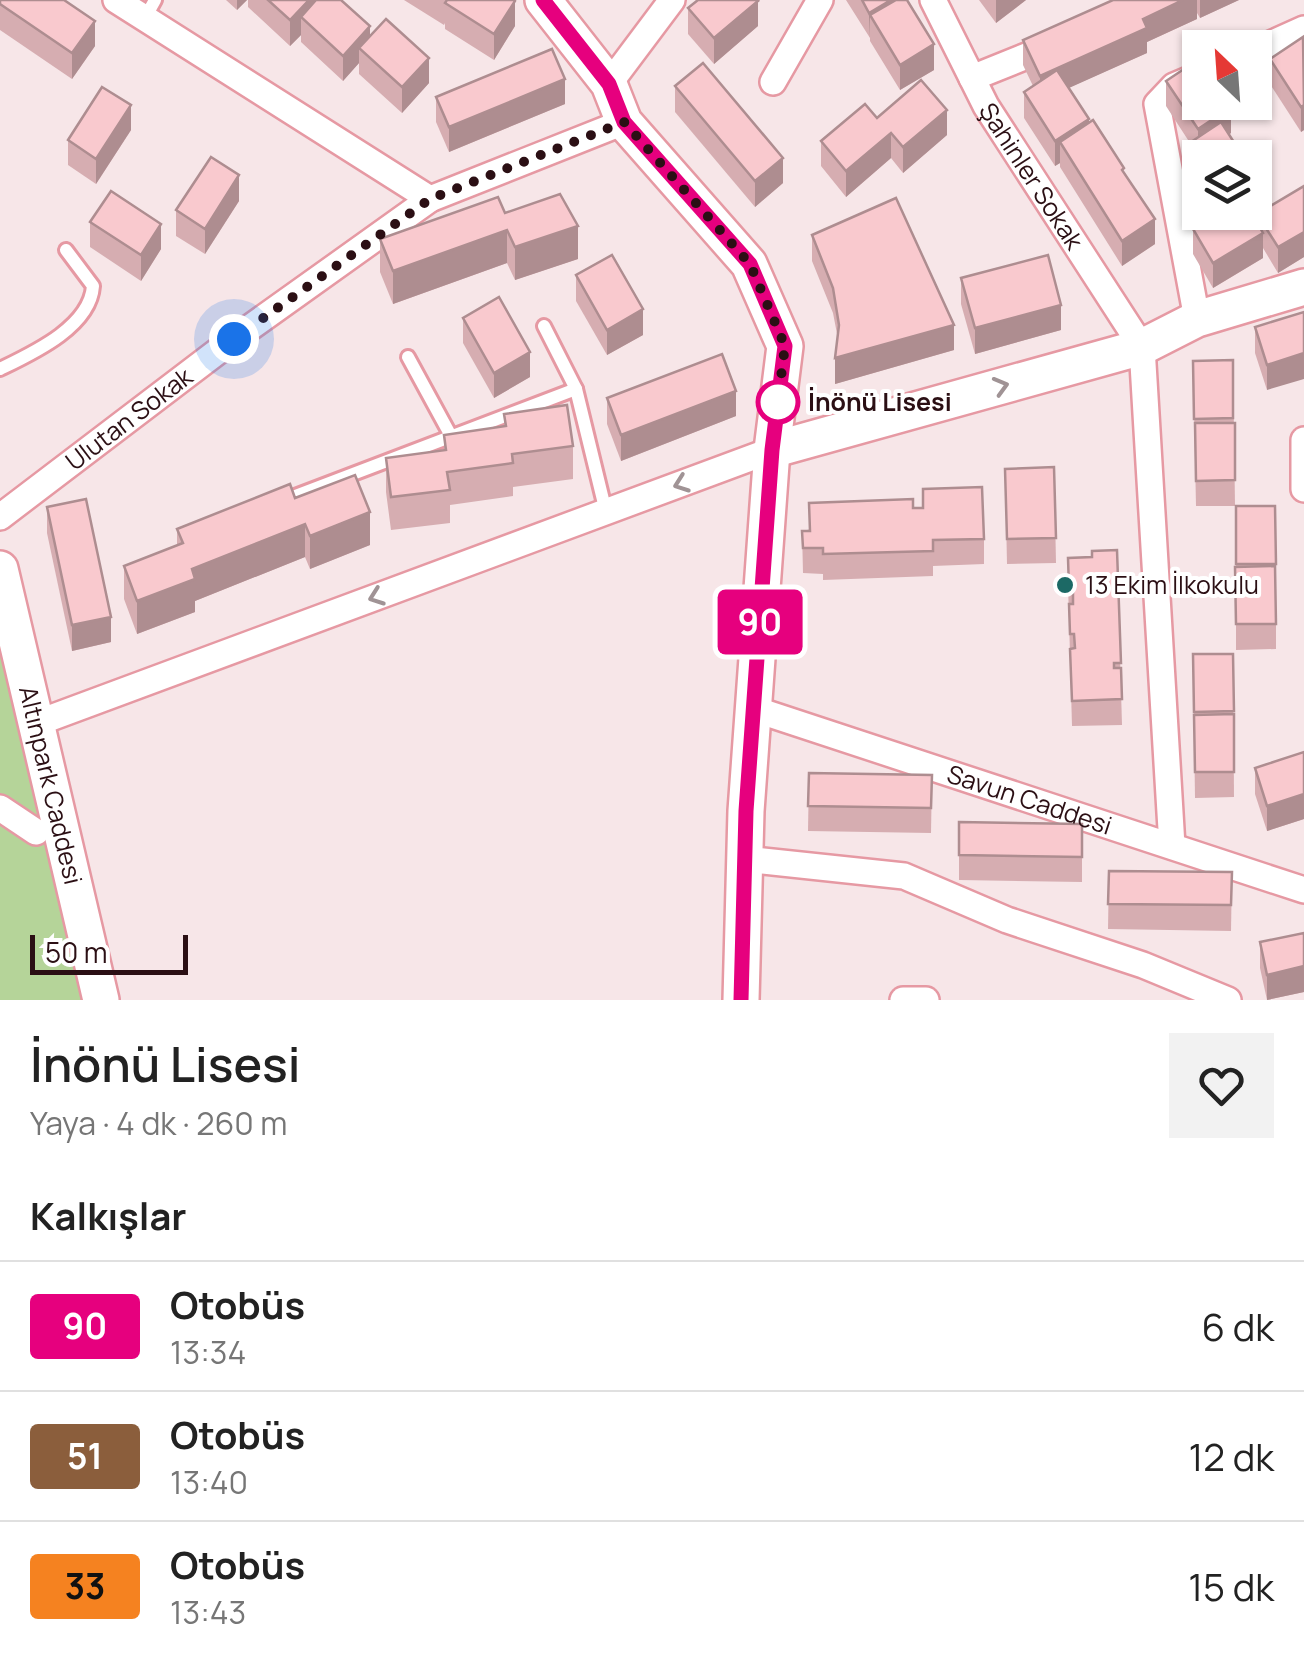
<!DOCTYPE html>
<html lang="tr">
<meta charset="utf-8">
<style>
body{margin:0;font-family:Manrope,sans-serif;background:#f2f2f2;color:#222;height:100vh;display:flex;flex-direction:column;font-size:38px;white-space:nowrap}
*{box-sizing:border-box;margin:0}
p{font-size:32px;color:#767676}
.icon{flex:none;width:55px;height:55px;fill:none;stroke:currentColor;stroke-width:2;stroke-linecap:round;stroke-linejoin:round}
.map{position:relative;height:1000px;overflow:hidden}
.panel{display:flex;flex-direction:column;background:#fff;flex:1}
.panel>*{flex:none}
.badge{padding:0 20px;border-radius:8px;font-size:35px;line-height:65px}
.needle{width:65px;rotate:335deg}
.buttons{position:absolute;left:1182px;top:30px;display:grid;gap:20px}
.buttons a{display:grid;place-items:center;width:90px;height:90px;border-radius:0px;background:#fff;box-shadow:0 2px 8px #0004;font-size:50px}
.scale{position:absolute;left:30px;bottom:25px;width:158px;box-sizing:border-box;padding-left:10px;border:5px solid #2b0f14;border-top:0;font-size:28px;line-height:35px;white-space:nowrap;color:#2b0f14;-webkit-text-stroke:8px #fff;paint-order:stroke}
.you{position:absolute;width:50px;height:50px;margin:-25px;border:8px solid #fff;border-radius:50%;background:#1a73e8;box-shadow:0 0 0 15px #1a73e833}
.map>.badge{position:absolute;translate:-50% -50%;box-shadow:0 0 0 5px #fff}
h2{padding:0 30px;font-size:38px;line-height:90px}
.round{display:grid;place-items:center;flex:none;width:105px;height:105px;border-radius:0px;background:#f2f2f2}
.headline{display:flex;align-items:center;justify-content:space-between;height:170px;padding:0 30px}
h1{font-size:48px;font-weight:600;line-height:75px}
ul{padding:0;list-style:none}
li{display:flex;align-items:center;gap:30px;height:130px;padding:0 30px;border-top:2px solid #e0e0e0}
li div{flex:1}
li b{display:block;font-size:38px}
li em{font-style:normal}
li .badge{min-width:110px;font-weight:700;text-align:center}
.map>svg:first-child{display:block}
.green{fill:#b5d499}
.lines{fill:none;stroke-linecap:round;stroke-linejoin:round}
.lane-casing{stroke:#e699a3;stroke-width:18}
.street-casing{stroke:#e699a3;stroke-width:30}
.secondary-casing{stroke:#e699a3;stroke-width:40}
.lane{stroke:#fff;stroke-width:12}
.street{stroke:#fff;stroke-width:25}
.secondary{stroke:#fff;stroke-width:35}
.wall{fill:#d6adb1}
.shaded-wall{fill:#ae8d90}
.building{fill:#f9c9ce;stroke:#ae8d90;stroke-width:2.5}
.oneway{stroke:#a09395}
.line-casing{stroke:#fff;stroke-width:22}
.line{stroke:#e6007e;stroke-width:15}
.walk{stroke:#2b0f14;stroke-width:10;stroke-dasharray:0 18}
.stop-dot{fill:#fff;stroke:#e6007e;stroke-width:5}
.poi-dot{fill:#1c6965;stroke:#fff;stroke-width:4}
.labels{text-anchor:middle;stroke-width:8;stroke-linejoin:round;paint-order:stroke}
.street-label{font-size:25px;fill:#2b0f14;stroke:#fff}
.stop-label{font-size:25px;font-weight:bold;fill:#2b0f14;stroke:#fff;text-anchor:start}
.poi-label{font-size:25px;fill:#2b0f14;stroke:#fff;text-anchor:start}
</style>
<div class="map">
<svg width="1304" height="1000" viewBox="0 0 1304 1000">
<rect width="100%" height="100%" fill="#f7e6e8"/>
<polygon class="green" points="0,569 101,1000 0,1000"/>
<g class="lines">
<g class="lane-casing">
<g id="lane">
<polyline points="145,18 155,0"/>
<polyline points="544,326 576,389 606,512"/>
<polyline points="408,357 451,436"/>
<path d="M0,369C33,353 90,327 93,286L66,250"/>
<polyline points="282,501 576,389"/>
</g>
</g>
<g class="street-casing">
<g id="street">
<polyline points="116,0 430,199"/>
<path id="s1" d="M933,0L986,106L1142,347L1172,846"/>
<polyline points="1255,51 1304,29"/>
<polyline points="972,78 1054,45"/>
<polyline points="773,82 820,0"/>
<polyline points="609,84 672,0"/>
<polyline points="1197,319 1157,104 1174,86 1200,75"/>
<polyline points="1304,440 1304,489"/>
<path id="s2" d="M0,517L234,339L430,199L624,122"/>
<path id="s3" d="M754,709L1304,890"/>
<polyline points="37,723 772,450"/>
<polyline points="0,808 36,832"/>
<polyline points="744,859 904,876 1007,920 1143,965 1228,1000"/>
<polyline points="903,1000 926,1000"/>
</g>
</g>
<g class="secondary-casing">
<g id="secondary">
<polyline points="543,0 609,84 624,122 749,264 785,346 772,450 746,811 741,1000"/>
<polyline points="772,450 1142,347 1197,319 1304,287"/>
<path id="s4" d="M0,569L101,1000"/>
</g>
</g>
<use href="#lane" class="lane"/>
<use href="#street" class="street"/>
<use href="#secondary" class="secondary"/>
</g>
<g class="wall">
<polygon points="0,0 95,46 72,79 0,30"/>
<polygon points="226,0 247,0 237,10"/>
<polygon points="248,0 341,0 370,37 429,83 402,113 359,74 359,63 343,81 301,42 301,35 290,46 248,7"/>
<polygon points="404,0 514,0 515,26 494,60 445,29 445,23 444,25"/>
<polygon points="846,0 907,0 934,70 900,90 870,41 870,38"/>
<polygon points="979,0 1026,0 996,23"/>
<polygon points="1113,0 1239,0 1200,18 1197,13 1197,19 1147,42 1147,53 1068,88 1089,123 1124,173 1155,244 1122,266 1060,167 1060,163 1055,166 1024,118 1024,92 1033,86 1023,65 1023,40"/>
<polygon points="758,2 758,26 714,64 688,34 688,8"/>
<polygon points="1304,39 1304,130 1301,132 1270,84 1270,59"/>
<polygon points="1166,81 1231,133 1200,158 1200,187 1188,170 1188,144 1190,143 1166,106"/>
<polygon points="675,86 783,183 755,207 675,112"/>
<polygon points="436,97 565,104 449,152 436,122"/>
<polygon points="877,118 947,135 903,173 891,158 846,197 821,166 821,141"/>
<polygon points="131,130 96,184 68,165 68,140"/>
<polygon points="1304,186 1304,257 1278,273 1263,248 1263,258 1213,288 1193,254 1193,229 1218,214 1217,212 1251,212 1257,224 1257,214"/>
<polygon points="239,201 205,254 176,236 176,210"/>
<polygon points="505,213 578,259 515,280 507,263 393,304 380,272 380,239"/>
<polygon points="90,222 161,249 141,281 90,247"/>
<polygon points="812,235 954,350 835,384 838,339 833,313 812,261"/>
<polygon points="576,275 643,335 607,355 576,301"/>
<polygon points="961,278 1061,330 975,354 961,304"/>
<polygon points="1304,312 1267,390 1255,353 1255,327"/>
<polygon points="463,318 530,377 494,398 463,343"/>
<polygon points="1233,360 1235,506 1196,506 1193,361"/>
<polygon points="607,398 736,416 621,461 607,424"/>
<polygon points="504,414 573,446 573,479 513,487 513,496 450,505 450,523 391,530 386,492 386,458 444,451 444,435 504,427"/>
<polygon points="1054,467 1056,563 1007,564 1005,469"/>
<polygon points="295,498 370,545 310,569 305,557 195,601 195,612 137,634 124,599 124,566 177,545 177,529"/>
<polygon points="1236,506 1276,564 1276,649 1236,650"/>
<polygon points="47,507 111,642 72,651 47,533"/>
<polygon points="913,508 984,539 984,564 933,566 933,576 823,580 823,574 803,573 802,531"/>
<polygon points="1117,550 1122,725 1072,726 1068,584 1092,557"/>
<polygon points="1193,654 1233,654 1234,797 1195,798"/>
<polygon points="1304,752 1304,819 1267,831 1255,794 1255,768"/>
<polygon points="809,773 932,775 931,833 808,831"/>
<polygon points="959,822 1082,824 1082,882 959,880"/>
<polygon points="1109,871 1232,872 1231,931 1108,929"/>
<polygon points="1304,933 1304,992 1267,1000 1260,968 1260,942"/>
</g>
<g class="shaded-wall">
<polygon points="237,0 247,0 237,10"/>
<polygon points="309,0 317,0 301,17 301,35 290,46 290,20"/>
<polygon points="746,0 760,0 758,2 758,26 714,64 714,38"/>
<polygon points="891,0 903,0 870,15 869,38 869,13"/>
<polygon points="996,0 1026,0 996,23"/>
<polygon points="1183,0 1197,0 1197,19 1147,42 1147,53 1040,101 1040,76 1143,19"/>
<polygon points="1200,0 1239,0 1200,18"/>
<polygon points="515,1 515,26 494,60 494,34"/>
<polygon points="95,21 95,46 72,79 72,53"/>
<polygon points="370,26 370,52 359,48 359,63 343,81 343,56"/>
<polygon points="934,44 934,70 900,90 900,65"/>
<polygon points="429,58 429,83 402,113 402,87"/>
<polygon points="565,79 565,104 449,152 449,127"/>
<polygon points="131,105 131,130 96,184 96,159"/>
<polygon points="1304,105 1304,130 1301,132 1301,107"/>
<polygon points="1231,107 1231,133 1198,154 1198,129"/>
<polygon points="947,110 947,135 903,173 903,147"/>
<polygon points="1089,119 1089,144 1060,142 1060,163 1055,166 1055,141"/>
<polygon points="891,133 891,158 846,197 846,171"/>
<polygon points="783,158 783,183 755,207 755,181"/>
<polygon points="239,175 239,201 205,254 205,229"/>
<polygon points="1155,219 1155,244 1122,266 1122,241"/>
<polygon points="161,224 161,249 141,281 141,255"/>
<polygon points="578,226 578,259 515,280 515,247"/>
<polygon points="507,230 507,263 393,304 393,271"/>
<polygon points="1304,232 1304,257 1278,273 1278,247"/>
<polygon points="1263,233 1263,258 1213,288 1213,263"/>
<polygon points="1061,305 1061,330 975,354 975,328"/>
<polygon points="643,309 643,335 607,355 607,330"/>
<polygon points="954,325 954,350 835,384 835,358"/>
<polygon points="530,352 530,377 494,398 494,373"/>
<polygon points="1304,353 1304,379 1267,390 1267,365"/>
<polygon points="736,391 736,416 621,461 621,435"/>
<polygon points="370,512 370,545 310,569 310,536"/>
<polygon points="305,524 305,557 195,601 195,612 137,634 137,601 192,569"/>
<polygon points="111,617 111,642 72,651 72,625"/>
<polygon points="1304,794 1304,819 1267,831 1267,806"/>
<polygon points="1304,966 1304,992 1267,1000 1267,975"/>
</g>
<g class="building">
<polygon points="0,0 64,0 95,21 72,53 0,4"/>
<polygon points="268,0 309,0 290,20"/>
<polygon points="316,0 341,0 370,26 343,56 301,17"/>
<polygon points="447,0 514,0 515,1 494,34 445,3"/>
<polygon points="698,0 757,0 758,1 714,38 688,8"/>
<polygon points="862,0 891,0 869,13"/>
<polygon points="896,0 907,0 934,44 900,65 870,15"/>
<polygon points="1113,0 1183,0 1143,19 1147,28 1040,76 1023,40"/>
<polygon points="386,19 429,58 402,87 359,48"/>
<polygon points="1303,37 1304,105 1301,107 1270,59"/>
<polygon points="552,49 565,79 449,127 436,97"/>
<polygon points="1199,59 1200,102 1228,102 1231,107 1198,129 1166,81"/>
<polygon points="703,63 783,158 755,181 675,86"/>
<polygon points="1057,70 1089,119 1055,141 1024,92"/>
<polygon points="921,80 947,110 903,147 891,133 846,171 821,141 865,104 877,118"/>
<polygon points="102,87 131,105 96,159 68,140"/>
<polygon points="1093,120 1124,168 1122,170 1155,219 1122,241 1060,142"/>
<polygon points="1221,122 1244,158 1200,158 1200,162 1188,144"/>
<polygon points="211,157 239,175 205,229 176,210"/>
<polygon points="1304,186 1304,232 1278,247 1257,214"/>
<polygon points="111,191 161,224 141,255 90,222"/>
<polygon points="560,194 578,226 515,247 507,230 393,271 380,239 498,197 505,213"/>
<polygon points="896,198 954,325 835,358 839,325 833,288 812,235"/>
<polygon points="1220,212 1251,212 1263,233 1213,263 1193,229"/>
<polygon points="612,255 643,309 607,330 576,275"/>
<polygon points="1048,255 1061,305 975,328 961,278"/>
<polygon points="499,297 530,352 494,373 463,318"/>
<polygon points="1304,312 1304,353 1267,365 1255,327"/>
<polygon points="722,354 736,391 621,435 607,398"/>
<polygon points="1233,360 1233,418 1194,419 1193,361"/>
<polygon points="567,405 573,446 512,454 513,463 447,472 450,490 391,497 386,458 446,450 444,435 506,426 504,414"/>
<polygon points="1195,423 1235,423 1235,480 1196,481"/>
<polygon points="1054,467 1056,538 1007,539 1005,469"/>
<polygon points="355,475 370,512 310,536 305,524 192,569 195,579 137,601 124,566 183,543 177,529 290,484 295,498"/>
<polygon points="982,487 984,539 933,540 933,551 823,554 823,548 803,548 802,531 810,531 809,503 913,499 913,508 923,508 923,489"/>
<polygon points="86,499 111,617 72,625 47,507"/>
<polygon points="1236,506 1275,506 1276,564 1236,564"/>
<polygon points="1117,550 1121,663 1114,663 1114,668 1121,668 1122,699 1072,701 1070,649 1075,648 1074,634 1070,634 1069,604 1073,604 1073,589 1069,589 1068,558 1092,557 1092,551"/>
<polygon points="1275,566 1276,624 1236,624 1235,567"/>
<polygon points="1193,654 1233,654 1234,711 1194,712"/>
<polygon points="1234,714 1234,772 1195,772 1194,715"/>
<polygon points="1304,752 1304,794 1267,806 1255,768"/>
<polygon points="809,773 932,775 931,808 808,806"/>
<polygon points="959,822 1082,824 1082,857 959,855"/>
<polygon points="1109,871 1232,872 1231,905 1108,904"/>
<polygon points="1304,933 1304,966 1267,975 1260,942"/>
</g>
<defs><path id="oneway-chevron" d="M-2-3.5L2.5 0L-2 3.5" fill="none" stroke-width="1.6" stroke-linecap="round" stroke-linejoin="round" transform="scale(2.5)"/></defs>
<g class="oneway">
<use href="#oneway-chevron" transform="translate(1001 386) rotate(-16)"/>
<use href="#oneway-chevron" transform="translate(681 484) rotate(160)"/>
<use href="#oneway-chevron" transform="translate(376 597) rotate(160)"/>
</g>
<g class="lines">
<g class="line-casing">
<polyline id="line" points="543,0 609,84 624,122 750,264 785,346 772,450 746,811 741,1000"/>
</g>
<use href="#line" class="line"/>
<polyline class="walk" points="234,339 430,199 624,122 750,264 785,346 776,416 778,402"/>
</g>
<circle class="stop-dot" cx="778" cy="402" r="20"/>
<circle class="poi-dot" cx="1065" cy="585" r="10"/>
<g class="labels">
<g class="street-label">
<text dy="9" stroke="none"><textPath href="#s1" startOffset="202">Şahinler Sokak</textPath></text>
<text dy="9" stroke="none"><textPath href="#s2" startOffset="162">Ulutan Sokak</textPath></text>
<text dy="9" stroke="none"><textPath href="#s4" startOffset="222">Altınpark Caddesi</textPath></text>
<text dy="9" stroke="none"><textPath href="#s3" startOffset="290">Savun Caddesi</textPath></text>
</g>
<g class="stop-label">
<text x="808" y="411">İnönü Lisesi</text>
</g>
<g class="poi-label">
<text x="1085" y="594">13 Ekim İlkokulu</text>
</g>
</g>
</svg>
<div class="buttons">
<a><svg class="needle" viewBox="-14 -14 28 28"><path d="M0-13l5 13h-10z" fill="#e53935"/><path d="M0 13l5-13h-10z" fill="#767676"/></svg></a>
<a><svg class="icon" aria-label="layers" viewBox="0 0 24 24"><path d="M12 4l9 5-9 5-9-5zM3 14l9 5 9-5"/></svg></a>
</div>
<div class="scale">50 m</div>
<div class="you" style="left:234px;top:339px"></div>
<b class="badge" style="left:760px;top:622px;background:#e6007e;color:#fff">90</b>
</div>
<section class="panel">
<div class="headline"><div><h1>İnönü Lisesi</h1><p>Yaya · 4 dk · 260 m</p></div><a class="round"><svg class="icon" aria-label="heart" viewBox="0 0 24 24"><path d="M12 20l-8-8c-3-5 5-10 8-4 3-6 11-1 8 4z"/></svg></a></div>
<h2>Kalkışlar</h2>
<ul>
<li><span class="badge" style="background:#e6007e;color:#fff">90</span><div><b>Otobüs</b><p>13:34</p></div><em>6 dk</em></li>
<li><span class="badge" style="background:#8b5e3c;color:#fff">51</span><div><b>Otobüs</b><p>13:40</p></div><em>12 dk</em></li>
<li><span class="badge" style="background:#f58220;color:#111">33</span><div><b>Otobüs</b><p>13:43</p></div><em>15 dk</em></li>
</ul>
</section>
